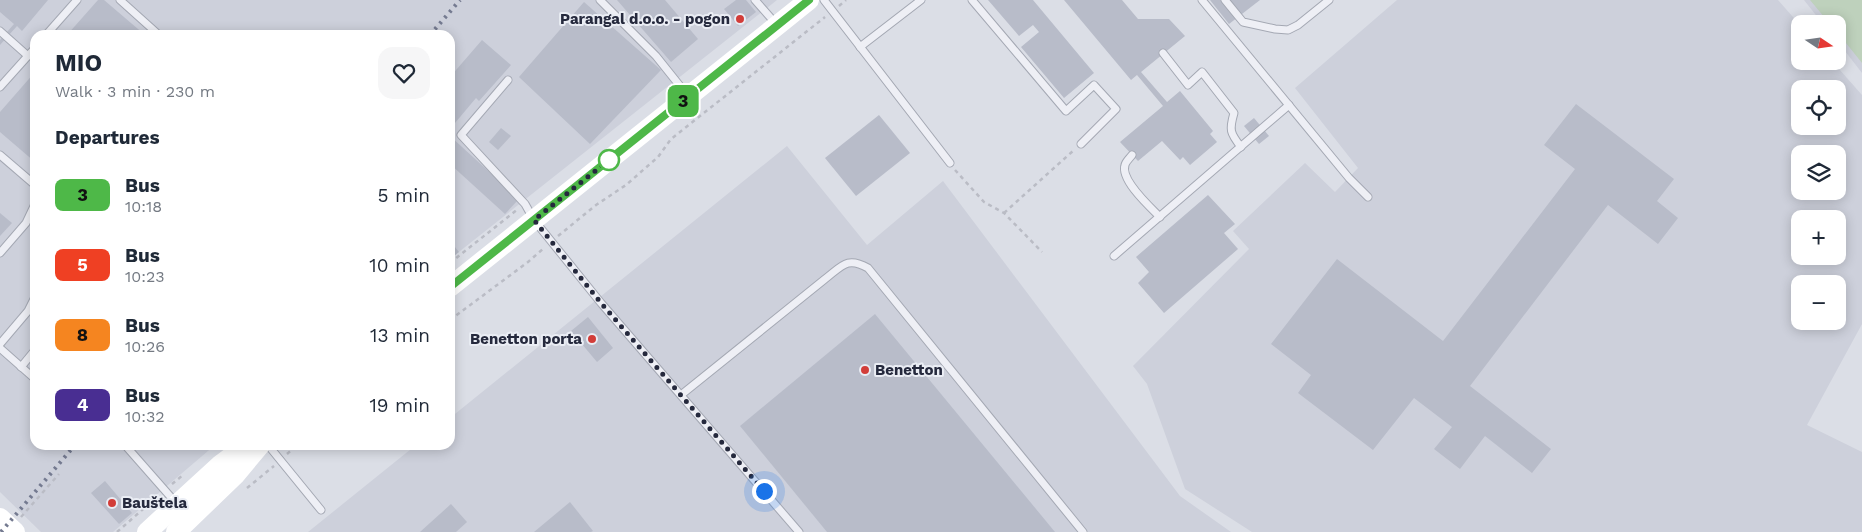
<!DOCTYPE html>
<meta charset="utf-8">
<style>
body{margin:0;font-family:"Work Sans",sans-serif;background:#f6f6f7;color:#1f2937;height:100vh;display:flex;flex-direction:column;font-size:19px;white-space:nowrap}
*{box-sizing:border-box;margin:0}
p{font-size:16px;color:#747a83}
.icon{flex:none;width:28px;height:28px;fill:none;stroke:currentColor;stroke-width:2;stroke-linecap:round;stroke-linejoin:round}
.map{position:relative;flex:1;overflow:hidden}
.panel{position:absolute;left:30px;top:30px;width:425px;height:420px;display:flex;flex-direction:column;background:#fff;border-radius:15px;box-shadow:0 2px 12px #0003}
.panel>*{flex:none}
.badge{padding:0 10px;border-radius:8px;font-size:18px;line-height:32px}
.needle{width:32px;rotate:103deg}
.tools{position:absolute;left:1791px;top:15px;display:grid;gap:10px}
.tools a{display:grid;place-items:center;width:55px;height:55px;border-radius:10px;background:#fff;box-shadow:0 2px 12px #0003;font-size:25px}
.you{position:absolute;width:25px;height:25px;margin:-12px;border:4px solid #fff;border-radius:50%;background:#1a73e8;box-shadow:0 0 0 8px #1a73e833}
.map>.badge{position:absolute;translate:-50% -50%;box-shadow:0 0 0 2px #fff}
h2{padding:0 25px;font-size:19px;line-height:45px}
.round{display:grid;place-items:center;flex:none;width:52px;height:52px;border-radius:15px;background:#f6f6f7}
.headline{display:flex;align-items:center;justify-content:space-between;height:85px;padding:0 25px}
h1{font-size:24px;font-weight:700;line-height:38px}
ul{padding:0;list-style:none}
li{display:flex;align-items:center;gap:15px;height:70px;padding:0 25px}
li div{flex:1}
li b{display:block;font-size:19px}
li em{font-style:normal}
li .badge{min-width:55px;font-weight:700;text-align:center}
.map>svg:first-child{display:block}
.built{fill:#cdd0db;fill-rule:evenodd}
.green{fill:#bed1bc}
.building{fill:#b8bcc9}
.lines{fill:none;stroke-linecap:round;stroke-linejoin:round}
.lane-casing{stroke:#a4a8b3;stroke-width:9}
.path{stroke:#babcc5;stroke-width:2.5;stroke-dasharray:4 4;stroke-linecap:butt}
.lane{stroke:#eeeff5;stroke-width:7}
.secondary{stroke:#fff;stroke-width:20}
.rail{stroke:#747a90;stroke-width:4;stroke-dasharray:2.5 5;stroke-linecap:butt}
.line-casing{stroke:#fff;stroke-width:11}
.line{stroke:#4eb848;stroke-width:8}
.walk{stroke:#25293d;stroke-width:5;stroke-dasharray:0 9}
.poi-dot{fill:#d23d39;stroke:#eaedf4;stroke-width:2}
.stop-dot{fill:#fff;stroke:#4eb848;stroke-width:2.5}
.labels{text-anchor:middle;stroke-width:4;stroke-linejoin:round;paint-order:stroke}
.poi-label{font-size:15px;font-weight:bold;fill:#25293d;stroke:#eaedf4;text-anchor:end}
</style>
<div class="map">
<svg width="1862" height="532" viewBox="0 0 1862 532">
<rect width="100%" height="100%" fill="#dbdee6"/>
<g class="built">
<polygon points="0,0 777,0 450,259 450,35 35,35 35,445 215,445 113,532 41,532 0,492"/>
<path d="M1397,0H1778L1800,25V61H1832L1862,95V324L1807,425L1862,452V532H1252L1185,489L1147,384L1133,366L1249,249L1233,231L1305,163L1335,192L1358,168L1295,88ZM1800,89H1838V126H1800ZM1800,154H1838V191H1800ZM1800,219H1838V256H1800ZM1800,284H1838V321H1800Z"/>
<polygon points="1804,0 1862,0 1862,73 1838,42 1838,24 1823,24"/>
<polygon points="787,146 867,245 943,181 1180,496 1231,532 308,532 416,445 450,445 450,418"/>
</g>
<polygon class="green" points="1810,0 1862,0 1862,63 1838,33 1838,24 1830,24"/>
<g class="building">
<polygon points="0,0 48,0 22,31 17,26 0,45 0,40 14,24 0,12"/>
<polygon points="98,0 104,0 145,35 67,35"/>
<polygon points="617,0 665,0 698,39 671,62"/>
<polygon points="736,0 746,0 756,12 738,26 724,9"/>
<polygon points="988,0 1033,0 1094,73 1064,98 1021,47 1039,32 1033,25 1019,36"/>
<polygon points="1064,0 1122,0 1138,19 1169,19 1185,36 1141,72 1167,102 1180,91 1213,131 1210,134 1217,142 1190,165 1183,157 1180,160 1162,141 1138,161 1120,142 1163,106 1137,75 1131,80"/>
<polygon points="1210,0 1260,0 1229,24"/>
<polygon points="584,2 661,70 590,144 519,77"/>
<polygon points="482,40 511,65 479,101 476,98 455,123 450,119 450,77"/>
<polygon points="35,72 35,162 0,132 0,112"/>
<polygon points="1576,104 1674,179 1657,201 1678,218 1658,244 1608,205 1470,386 1551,449 1532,473 1485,436 1460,469 1434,449 1452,427 1414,398 1373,450 1298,393 1311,375 1271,344 1337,259 1443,341 1575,169 1544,145"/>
<polygon points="879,115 910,153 856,196 825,158"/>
<polygon points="1254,118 1269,136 1259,144 1244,126"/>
<polygon points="501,128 511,136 498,150 489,142"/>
<polygon points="450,136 519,199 505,214 450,164"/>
<polygon points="1208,195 1235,224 1224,233 1238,249 1164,313 1138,283 1149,272 1136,257"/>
<polygon points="0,213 12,223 0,236"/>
<polygon points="450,241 459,252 450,259"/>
<polygon points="875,314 1055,532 827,532 740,426"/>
<polygon points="588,317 613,348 597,362 571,331"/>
<polygon points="105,481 132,513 119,524 91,493"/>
<polygon points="570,502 593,531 591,532 534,532"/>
<polygon points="451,504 467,522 456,532 420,532"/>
</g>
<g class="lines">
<g class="lane-casing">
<g id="lane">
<polyline points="120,0 159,35"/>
<polyline points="600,0 656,56 688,96"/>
<polyline points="755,0 777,25"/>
<polyline points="824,0 950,163"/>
<polyline points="972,0 1066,111 1094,85 1116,109 1081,144"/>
<polyline points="1202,0 1349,178 1368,197"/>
<polyline points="1225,0 1243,22 1275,29 1288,30 1298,25 1329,0"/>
<polyline points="0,31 28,56"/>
<polyline points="46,35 77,0"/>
<polyline points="860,47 921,0"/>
<path d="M1163,53L1188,85L1202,72L1234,113C1229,130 1230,133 1241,147"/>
<polyline points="508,80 461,135 525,204 534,220 601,303 799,532"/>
<polyline points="0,87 35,48"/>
<polyline points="0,155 35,185"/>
<path d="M1132,155C1130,158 1126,161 1125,165C1120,180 1150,207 1160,217"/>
<polyline points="0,253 26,223 35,204"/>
<polyline points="1114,256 1289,105"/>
<polyline points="0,344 28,311 35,297"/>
<polyline points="0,348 35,379"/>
<polyline points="21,367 35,350"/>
<path d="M681,395L825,279C842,266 847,256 868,268L1083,532"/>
<polyline points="125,445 176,503"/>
<polyline points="268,445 321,510"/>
</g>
</g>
<g class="path">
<polyline points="839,6 846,0"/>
<polyline points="955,170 984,202 1004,213 1042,252"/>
<polyline points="1004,213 1074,150"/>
<polyline points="558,236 596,205 626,185 658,157 671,139 825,17"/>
<polyline points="450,263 518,209"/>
<polyline points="450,320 528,262 544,248"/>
<polyline points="287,454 297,445"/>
<polyline points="172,484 183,475"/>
<polyline points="247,488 274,466"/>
<polyline points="21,517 59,474"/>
<polyline points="117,532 158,496"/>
</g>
<use href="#lane" class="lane"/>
<g class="secondary">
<polyline points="450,287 809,0"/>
<polyline points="0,518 15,532"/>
<polyline points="147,532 220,465 247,445"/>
<polyline points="176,532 235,475 260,445"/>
</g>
<g class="rail">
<polyline points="430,35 460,0"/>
<polyline points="1,532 75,445"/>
</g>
</g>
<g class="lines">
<g class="line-casing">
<polyline id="line" points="450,287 809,0"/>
</g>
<use href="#line" class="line"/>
<polyline class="walk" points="609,160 534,220 601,303 764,491"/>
</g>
<g class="poi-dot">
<circle cx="740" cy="19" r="5"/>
<circle cx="592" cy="339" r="5"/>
<circle cx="865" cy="370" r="5"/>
<circle cx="112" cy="503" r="5"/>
</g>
<circle class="stop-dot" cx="609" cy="160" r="10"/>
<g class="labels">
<g class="poi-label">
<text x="730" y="24">Parangal d.o.o. - pogon</text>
<text x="582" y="344">Benetton porta</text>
<text x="875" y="375" text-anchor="start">Benetton</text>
<text x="122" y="508" text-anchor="start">Bauštela</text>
</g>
</g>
</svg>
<div class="tools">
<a><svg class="needle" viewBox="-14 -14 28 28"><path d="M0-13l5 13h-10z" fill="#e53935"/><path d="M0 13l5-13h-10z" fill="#747a83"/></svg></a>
<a><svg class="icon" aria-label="locate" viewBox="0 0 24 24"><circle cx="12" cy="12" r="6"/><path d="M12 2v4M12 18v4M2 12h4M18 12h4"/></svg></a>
<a><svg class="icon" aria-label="layers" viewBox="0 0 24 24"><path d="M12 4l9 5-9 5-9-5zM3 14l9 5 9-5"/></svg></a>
<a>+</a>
<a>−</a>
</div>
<div class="you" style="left:764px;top:491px"></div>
<b class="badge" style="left:683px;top:101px;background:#4eb848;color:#111">3</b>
<section class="panel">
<div class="headline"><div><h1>MIO</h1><p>Walk · 3 min · 230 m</p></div><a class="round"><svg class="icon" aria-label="heart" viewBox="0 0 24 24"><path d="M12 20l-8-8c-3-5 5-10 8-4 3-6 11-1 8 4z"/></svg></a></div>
<h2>Departures</h2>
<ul>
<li><span class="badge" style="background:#4eb848;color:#111">3</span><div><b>Bus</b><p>10:18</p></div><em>5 min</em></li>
<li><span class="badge" style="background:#ef4023;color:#fff">5</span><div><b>Bus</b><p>10:23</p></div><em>10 min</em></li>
<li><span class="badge" style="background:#f58520;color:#111">8</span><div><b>Bus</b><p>10:26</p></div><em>13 min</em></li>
<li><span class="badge" style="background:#492e92;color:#fff">4</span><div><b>Bus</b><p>10:32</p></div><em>19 min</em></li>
</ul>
</section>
</div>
